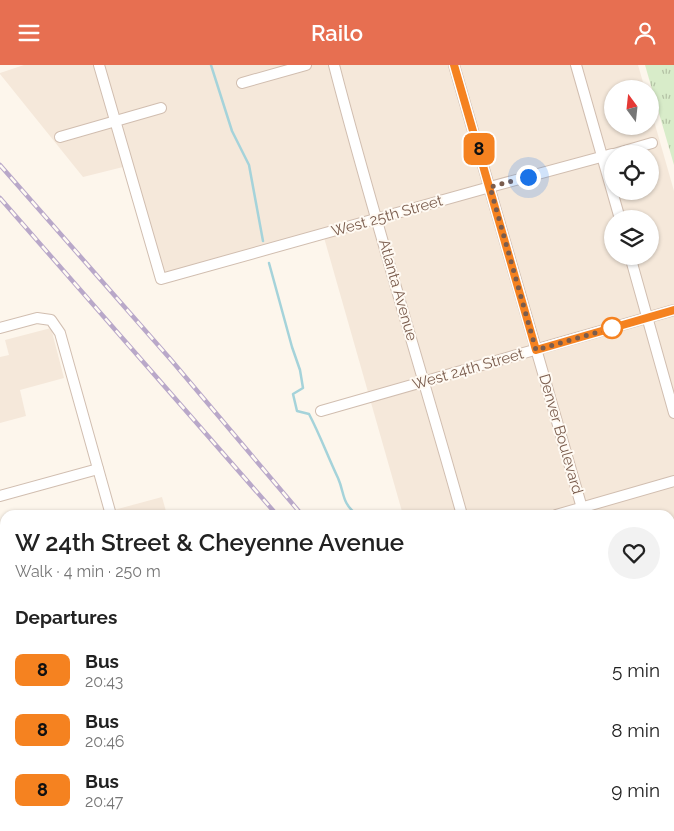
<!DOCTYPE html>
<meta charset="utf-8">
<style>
body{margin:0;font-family:Raleway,sans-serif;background:#f2f2f2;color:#222;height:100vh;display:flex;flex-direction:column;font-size:19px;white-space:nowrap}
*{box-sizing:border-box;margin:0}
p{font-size:16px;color:#767676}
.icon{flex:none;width:28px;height:28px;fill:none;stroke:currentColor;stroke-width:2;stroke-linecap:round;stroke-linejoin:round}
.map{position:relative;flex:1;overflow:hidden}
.panel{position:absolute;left:0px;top:445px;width:675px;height:321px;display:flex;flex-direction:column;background:#fff;border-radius:15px 15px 0 0;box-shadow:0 1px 4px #0004}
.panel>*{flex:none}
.badge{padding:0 10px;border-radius:8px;font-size:18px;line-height:32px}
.needle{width:32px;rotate:345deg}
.controls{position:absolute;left:604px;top:15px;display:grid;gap:10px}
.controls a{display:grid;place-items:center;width:55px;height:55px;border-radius:50%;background:#fff;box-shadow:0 1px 4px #0004;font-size:25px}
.you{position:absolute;width:25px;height:25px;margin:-12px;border:4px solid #fff;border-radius:50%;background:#1a73e8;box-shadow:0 0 0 8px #1a73e833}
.map>.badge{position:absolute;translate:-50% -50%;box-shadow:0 0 0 2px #fff}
h2{padding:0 15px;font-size:19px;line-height:45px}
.round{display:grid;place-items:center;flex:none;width:52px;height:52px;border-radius:26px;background:#f2f2f2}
.headline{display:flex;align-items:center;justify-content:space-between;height:85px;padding:0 15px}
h1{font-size:24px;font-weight:600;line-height:38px}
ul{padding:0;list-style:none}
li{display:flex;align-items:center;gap:15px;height:60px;padding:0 15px}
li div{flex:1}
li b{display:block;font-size:19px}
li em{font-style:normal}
li .badge{min-width:55px;font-weight:700;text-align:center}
header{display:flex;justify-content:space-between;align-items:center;height:65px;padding:0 15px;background:#e76f51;color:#fff;font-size:22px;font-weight:600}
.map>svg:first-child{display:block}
.residential{fill:#f5e8da;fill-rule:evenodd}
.grass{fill:#d8ecc9}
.park{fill:url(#park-tufts)}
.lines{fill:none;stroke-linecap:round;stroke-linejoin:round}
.stream{stroke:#a5d3da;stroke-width:2.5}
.minor-casing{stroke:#d1beb0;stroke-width:12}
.minor{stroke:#fff;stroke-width:10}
.rail-casing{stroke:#b9a8c9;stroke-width:4.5}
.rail{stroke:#fffaf3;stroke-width:2.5;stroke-dasharray:8;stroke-linecap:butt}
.line-casing{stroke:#fff;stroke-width:11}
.line{stroke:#f58220;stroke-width:8}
.walk{stroke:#7a5c4d;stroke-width:5;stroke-dasharray:0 9}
.stop-dot{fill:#fff;stroke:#f58220;stroke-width:2.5}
.labels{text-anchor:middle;stroke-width:4;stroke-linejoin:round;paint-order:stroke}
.street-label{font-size:15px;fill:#7a5c4d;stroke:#fffaf3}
</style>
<header><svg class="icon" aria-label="menu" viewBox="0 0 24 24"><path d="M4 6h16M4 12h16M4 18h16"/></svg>Railo<svg class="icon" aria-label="person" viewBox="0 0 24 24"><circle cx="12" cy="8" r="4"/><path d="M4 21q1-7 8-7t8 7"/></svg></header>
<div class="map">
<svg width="674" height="766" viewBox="0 0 674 766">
<defs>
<pattern id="park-tufts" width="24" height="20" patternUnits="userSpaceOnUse" patternTransform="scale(1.25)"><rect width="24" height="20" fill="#d8ecc9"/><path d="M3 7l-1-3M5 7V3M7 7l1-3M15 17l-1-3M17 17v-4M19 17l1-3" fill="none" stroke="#b4c2a5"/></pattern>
</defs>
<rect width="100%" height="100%" fill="#fdf6ec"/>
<g class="residential">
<path d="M24,0H638L645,24H612V61H650V42L674,126V766H639L635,761H670V450H403L323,169L161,214L127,101L83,112L0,9V8ZM612,89H650V126H612ZM612,154H650V191H612Z"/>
<polygon points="51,263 64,313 20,325 26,351 0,358 0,292 9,290 5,275"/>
<polygon points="162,432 167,450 116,450 114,445"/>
</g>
<polygon class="grass" points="0,681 5,685 5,761 86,761 91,766 0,766"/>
<polygon class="park" points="645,0 674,0 674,100"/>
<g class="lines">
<g class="stream">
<polyline points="211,0 232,66 249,100 263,176"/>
<path d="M269,198L292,282L300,305L303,323L293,329L297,346L309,349C320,370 328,392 338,413C345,429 341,437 357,450"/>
<polyline points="370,766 376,761"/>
</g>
<g class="minor-casing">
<g id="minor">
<polyline points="99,0 161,214 490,122 612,89"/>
<path d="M334,0C373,151 420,300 462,450"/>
<polyline points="454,0 584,450"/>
<polyline points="576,0 620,154"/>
<polyline points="242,18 306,0"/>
<polyline points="60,72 161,43"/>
<polyline points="614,89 652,78"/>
<polyline points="630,191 674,348"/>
<polyline points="0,263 37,253 51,255 60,268 111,450"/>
<polyline points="321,346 674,245"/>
<polyline points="0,431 98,404"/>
<polyline points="556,450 674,416"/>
<polyline points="0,477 5,494"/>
<polyline points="0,600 5,599"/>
<polyline points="670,613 674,612"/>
<polyline points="0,669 5,673"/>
<polyline points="670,733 674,732"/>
<polyline points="99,761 104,766"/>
</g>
</g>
<use href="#minor" class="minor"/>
<g class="rail-casing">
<g id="rail">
<polyline points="0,100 172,296 302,450"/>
<polyline points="0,133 277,450"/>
<polyline points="551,761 555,766"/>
<polyline points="575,761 579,766"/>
</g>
</g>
<use href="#rail" class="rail"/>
</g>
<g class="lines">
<g class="line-casing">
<polyline id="line" points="454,0 536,285 674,245"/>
</g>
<use href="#line" class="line"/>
<polyline class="walk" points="528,112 490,122 536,285 612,263"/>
</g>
<circle class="stop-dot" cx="612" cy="263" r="10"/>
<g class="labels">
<g class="street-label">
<text transform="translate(387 151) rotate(-16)" y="5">West 25th Street</text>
<text transform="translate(398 225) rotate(74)" y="5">Atlanta Avenue</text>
<text transform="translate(468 304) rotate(-16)" y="5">West 24th Street</text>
<text transform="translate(561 369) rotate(74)" y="5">Denver Boulevard</text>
</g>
</g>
</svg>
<div class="controls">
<a><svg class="needle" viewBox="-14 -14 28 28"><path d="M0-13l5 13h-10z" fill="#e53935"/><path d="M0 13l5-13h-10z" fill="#767676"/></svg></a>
<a><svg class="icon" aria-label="locate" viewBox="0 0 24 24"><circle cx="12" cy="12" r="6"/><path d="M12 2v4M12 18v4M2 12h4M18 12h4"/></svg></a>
<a><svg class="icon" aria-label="layers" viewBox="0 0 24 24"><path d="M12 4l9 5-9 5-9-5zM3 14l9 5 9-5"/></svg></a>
</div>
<div class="you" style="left:528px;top:112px"></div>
<b class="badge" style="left:479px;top:84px;background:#f58220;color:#111">8</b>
<section class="panel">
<div class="headline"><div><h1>W 24th Street &amp; Cheyenne Avenue</h1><p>Walk · 4 min · 250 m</p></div><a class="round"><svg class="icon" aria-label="heart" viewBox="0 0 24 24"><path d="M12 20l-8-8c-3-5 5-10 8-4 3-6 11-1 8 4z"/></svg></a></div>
<h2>Departures</h2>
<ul>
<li><span class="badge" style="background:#f58220;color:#111">8</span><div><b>Bus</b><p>20:43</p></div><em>5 min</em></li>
<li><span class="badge" style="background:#f58220;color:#111">8</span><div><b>Bus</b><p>20:46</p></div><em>8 min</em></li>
<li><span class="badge" style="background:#f58220;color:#111">8</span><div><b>Bus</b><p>20:47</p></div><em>9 min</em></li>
</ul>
</section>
</div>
